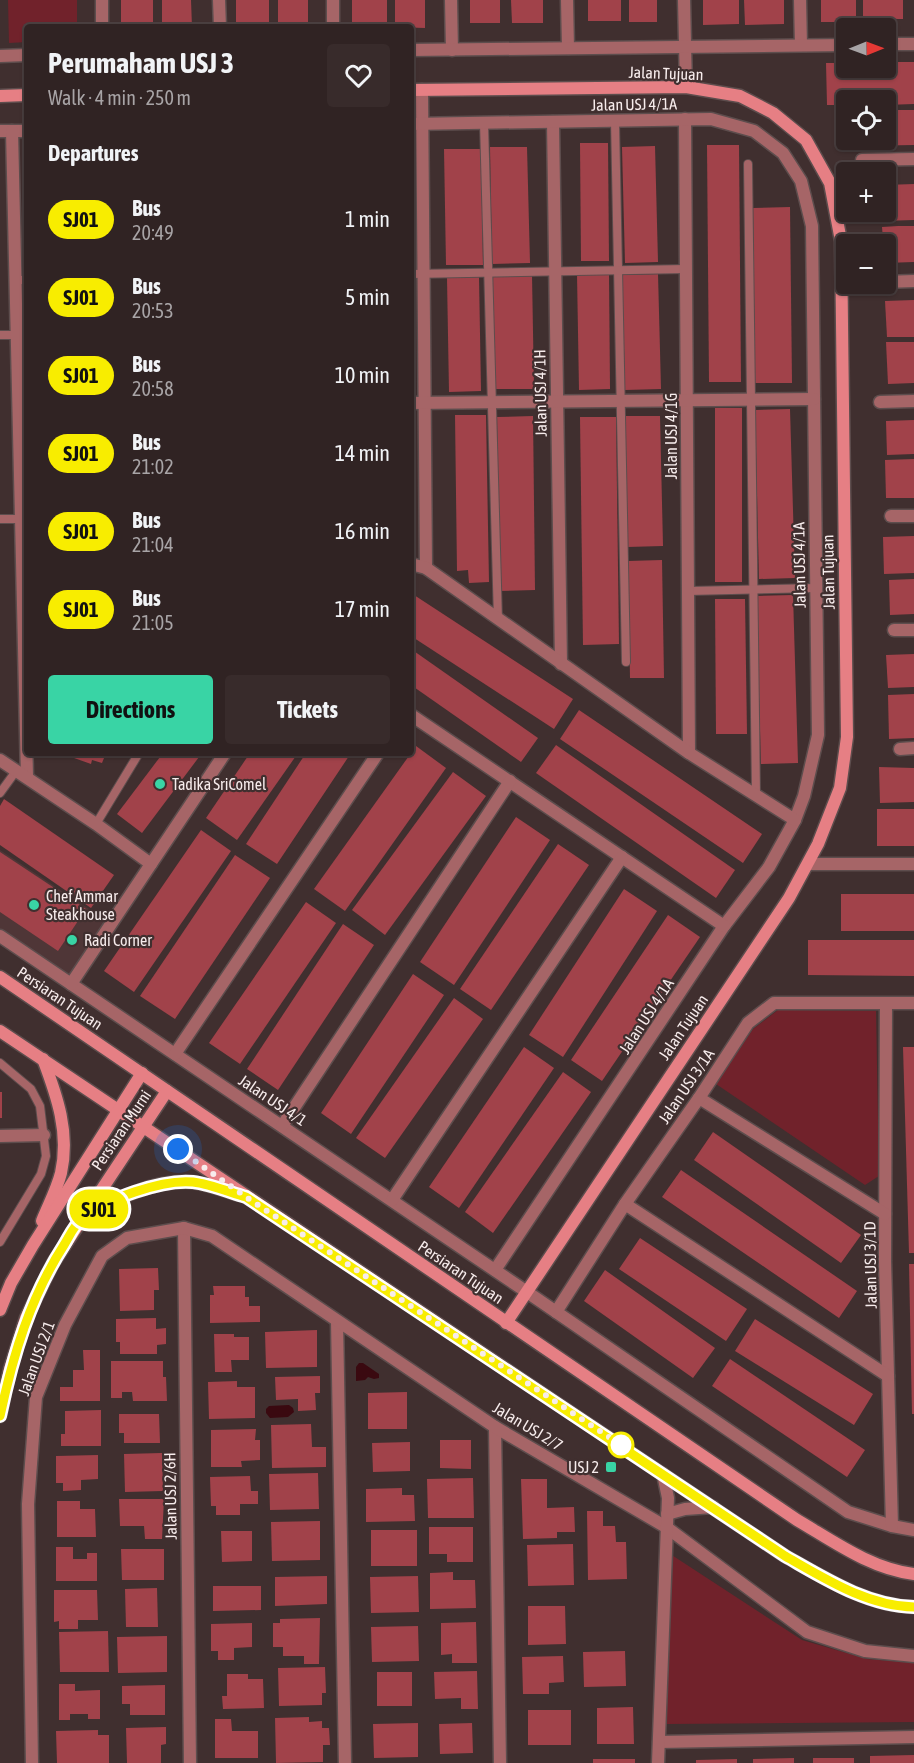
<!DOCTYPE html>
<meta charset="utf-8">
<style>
body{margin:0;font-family:"Asap Condensed",sans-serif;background:#382b2b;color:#f1f3f6;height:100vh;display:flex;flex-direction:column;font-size:22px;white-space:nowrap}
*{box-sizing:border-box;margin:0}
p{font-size:20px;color:#a8a4a6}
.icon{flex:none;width:33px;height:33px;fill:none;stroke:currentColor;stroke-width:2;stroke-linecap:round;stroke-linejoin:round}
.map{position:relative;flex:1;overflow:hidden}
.sheet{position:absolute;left:24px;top:24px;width:390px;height:732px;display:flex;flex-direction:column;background:#302323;border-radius:6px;box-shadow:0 2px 4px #0004,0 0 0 2px #4b4041}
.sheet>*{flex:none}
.badge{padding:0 12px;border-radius:20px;font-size:21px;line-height:39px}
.needle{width:39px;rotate:89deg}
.buttons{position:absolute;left:836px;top:18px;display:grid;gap:12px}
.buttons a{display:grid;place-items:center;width:60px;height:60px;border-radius:6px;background:#302323;box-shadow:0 2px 4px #0004,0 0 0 2px #4b4041;font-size:30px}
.you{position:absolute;width:30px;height:30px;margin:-15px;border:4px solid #fff;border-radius:50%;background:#1a73e8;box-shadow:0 0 0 9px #1a73e833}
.map>.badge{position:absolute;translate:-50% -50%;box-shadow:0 0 0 3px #fff}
h2{padding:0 24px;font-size:22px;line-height:54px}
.round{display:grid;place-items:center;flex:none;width:63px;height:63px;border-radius:6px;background:#382b2b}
.summary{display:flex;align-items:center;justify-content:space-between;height:102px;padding:0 24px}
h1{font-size:28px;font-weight:700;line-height:45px}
.button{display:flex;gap:12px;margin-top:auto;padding:12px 24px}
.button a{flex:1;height:69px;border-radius:6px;background:#39d4a5;color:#111;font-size:24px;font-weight:700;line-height:69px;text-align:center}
.button a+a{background:#382b2b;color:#f1f3f6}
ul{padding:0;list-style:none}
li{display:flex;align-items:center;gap:18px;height:78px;padding:0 24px}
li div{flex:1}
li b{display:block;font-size:22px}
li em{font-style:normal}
li .badge{min-width:66px;font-weight:700;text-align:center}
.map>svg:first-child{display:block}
.built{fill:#4f3637}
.green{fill:#71222b}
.water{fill:#3a0910}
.building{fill:#a1424a}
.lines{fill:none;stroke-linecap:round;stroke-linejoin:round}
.lane-casing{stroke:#5d4d4d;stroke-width:10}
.street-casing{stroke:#5d4d4d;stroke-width:15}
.secondary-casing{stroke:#5d4d4d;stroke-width:15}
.lane{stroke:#a66567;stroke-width:8}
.street{stroke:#a66567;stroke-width:12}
.secondary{stroke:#e67f84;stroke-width:12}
.line-casing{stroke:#fff;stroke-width:14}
.line{stroke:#f8ed00;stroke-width:9}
.walk{stroke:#f7ecec;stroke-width:6;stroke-dasharray:0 10.8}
.poi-dot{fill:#39d4a5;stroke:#402f2f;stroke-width:2}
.stop-dot{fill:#fff;stroke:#f8ed00;stroke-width:3}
.labels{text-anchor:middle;stroke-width:4.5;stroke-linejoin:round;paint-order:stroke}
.street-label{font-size:16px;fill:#f7ecec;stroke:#402f2f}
.poi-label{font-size:16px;fill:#f7ecec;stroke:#402f2f;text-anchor:start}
</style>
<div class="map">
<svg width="914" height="1763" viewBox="0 0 914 1763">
<rect width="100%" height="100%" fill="#402f2f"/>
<polygon class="built" points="0,850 107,921 69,976 0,929"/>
<g class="green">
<polygon points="8,0 77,0 77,27 27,27 27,42 9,43"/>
<polygon points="778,1010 876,1011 879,1176 865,1185 716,1084 753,1029"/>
<polygon points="661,1548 802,1640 867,1659 914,1663 914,1722 665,1724"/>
</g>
<g class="water">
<polygon points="359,1363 363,1363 379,1374 379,1378 374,1379 368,1377 365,1380 356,1381 356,1367"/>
<polygon points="289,1405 293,1408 294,1412 288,1417 270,1418 266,1413 266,1409 269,1406"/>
</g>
<g class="building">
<rect x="121" y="0" width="32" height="27"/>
<polygon points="162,0 191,0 192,27 162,27"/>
<rect x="236" y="0" width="33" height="27"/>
<polygon points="278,0 308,0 308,26 278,27"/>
<rect x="352" y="0" width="35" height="27"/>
<polygon points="395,0 425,0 425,28 395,27"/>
<rect x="470" y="0" width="30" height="23"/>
<polygon points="511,0 543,0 543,23 512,23"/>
<rect x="588" y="0" width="33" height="21"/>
<rect x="629" y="0" width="28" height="22"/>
<polygon points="703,0 739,0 739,24 703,25"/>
<polygon points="744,0 784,0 784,24 745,25"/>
<rect x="821" y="0" width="35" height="22"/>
<rect x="863" y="0" width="40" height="19"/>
<polygon points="885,62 914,62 914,104 885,105 885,100 846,100 846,105 827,105 826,63 846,63 846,68 885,68"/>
<polygon points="885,110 914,110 914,145 857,146 857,140 885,140"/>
<polygon points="580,143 608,143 609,261 581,261"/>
<polygon points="707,145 739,145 741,382 709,382"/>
<polygon points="655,146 658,262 625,263 622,147"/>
<polygon points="490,147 527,147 530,263 492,264"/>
<polygon points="444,149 481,149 483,265 446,265"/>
<polygon points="914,184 914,220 881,221 880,212 885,212 885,185"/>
<polygon points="790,207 792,383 755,383 753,208"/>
<polygon points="898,226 914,226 914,262 885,263 882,227"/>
<polygon points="577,274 609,274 610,389 579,390"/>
<polygon points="658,274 661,389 625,390 622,275"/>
<polygon points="532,275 534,389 494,389 492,276"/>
<polygon points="479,277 481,391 449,392 447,278"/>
<polygon points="914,300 914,337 887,337 885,301"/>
<polygon points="886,342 914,342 914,383 888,384"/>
<rect x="715" y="408" width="27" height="174"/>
<polygon points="790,409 795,578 759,579 755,410"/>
<polygon points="455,415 486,415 489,582 469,583 468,570 457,571"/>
<polygon points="533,416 535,590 499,591 497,417"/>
<polygon points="625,416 660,416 663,546 627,547"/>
<polygon points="580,417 616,417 619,644 583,645"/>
<polygon points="914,420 914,454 887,455 886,421"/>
<polygon points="914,459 914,498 886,498 885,460"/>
<polygon points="914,536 914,573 884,574 883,537"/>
<polygon points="662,560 664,678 630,678 628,561"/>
<polygon points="914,579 914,614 890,615 889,580"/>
<polygon points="411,593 573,699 554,729 411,636"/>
<polygon points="793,595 798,763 761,764 756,596"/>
<polygon points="715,599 745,599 747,734 716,734"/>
<polygon points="411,649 538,738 521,762 411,685"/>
<polygon points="914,654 914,687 888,688 886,655"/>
<polygon points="914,694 914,738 889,739 888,695"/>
<polygon points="579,710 762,834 743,863 560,739"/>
<polygon points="556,745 735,870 716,898 536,773"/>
<polygon points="416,746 446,768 345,911 314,889"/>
<polygon points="60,753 106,753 102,763 92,760 91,764"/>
<polygon points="163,753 202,753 142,833 117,814"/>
<polygon points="250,753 298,753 237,840 206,818"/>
<polygon points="306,753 351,753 277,864 246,844"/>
<polygon points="879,767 914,768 914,802 880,803"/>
<polygon points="453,772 486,796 385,935 352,910"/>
<polygon points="4,799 114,875 91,908 0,845 0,806"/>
<rect x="877" y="809" width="37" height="37"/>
<polygon points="516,817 550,840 454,985 420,962"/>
<polygon points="201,830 231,851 134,992 104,971"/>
<polygon points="558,844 589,865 491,1010 460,989"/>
<polygon points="0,852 86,909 58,951 0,912"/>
<polygon points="235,855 270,878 175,1019 140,996"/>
<polygon points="624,889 657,911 563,1057 529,1035"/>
<rect x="841" y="894" width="73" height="37"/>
<polygon points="306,902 336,923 240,1064 209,1043"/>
<polygon points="668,915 700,937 602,1081 571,1060"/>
<polygon points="343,924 374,945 278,1090 247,1069"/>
<polygon points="808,940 914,940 914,976 808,975"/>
<polygon points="413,974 444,995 351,1134 321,1113"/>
<polygon points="454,998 483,1019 385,1158 356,1138"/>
<polygon points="524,1047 554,1068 459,1208 429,1187"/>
<polygon points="903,1047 914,1047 914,1253 909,1253"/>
<polygon points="563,1072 591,1092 493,1233 465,1212"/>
<rect x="0" y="1092" width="2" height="26"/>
<polygon points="713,1132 861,1235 841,1263 694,1160"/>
<polygon points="681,1170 857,1291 839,1318 662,1197"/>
<polygon points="640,1238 747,1309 726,1341 619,1269"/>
<polygon points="909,1264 914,1264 914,1414 912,1414"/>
<polygon points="158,1268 159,1290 154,1290 154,1310 120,1311 119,1269"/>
<polygon points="605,1270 715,1348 693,1378 584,1301"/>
<polygon points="213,1286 245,1286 245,1297 249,1297 249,1306 260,1306 260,1322 210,1323 210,1295 214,1295"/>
<polygon points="156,1318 156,1329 166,1328 166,1344 157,1345 157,1354 120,1354 120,1342 116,1342 116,1319"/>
<polygon points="755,1319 873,1394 854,1425 735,1351"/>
<polygon points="317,1330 317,1367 266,1368 265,1332"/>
<polygon points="214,1334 234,1334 234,1337 249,1337 249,1360 231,1360 232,1372 215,1372"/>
<polygon points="83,1350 100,1350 100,1401 60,1401 60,1387 73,1387 73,1370 84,1370"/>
<polygon points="730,1359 865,1450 847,1477 712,1386"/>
<polygon points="111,1361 163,1361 163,1377 166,1377 167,1401 133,1401 132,1392 122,1392 122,1398 111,1398"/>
<polygon points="320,1376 320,1393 315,1393 316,1410 298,1411 298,1399 276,1400 275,1377"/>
<polygon points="237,1381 237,1387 255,1387 255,1418 209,1419 208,1382"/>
<polygon points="407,1392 407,1429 368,1429 368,1393"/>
<polygon points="101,1410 101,1446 61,1446 61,1434 65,1434 65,1411"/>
<polygon points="119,1414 159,1414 160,1443 124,1443 124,1433 119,1433"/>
<polygon points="311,1424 312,1447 326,1447 326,1467 272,1468 271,1425"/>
<polygon points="256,1429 255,1440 260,1440 260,1460 241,1461 242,1467 211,1467 211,1430"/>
<polygon points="440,1440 471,1440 471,1469 440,1468"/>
<polygon points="410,1442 410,1471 373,1472 372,1443"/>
<polygon points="162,1453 163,1491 125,1492 124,1454"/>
<polygon points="98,1455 98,1479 81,1480 81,1490 63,1491 63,1483 56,1483 56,1456"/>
<polygon points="318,1473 319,1509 270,1510 269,1474"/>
<polygon points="250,1476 251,1491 258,1491 258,1504 240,1504 240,1515 216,1515 216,1506 211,1506 210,1477"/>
<polygon points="473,1478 474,1518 428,1518 427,1479"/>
<polygon points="521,1479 547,1479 547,1508 574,1507 575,1532 557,1532 557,1538 523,1539"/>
<polygon points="402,1488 402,1495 414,1495 415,1521 366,1522 366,1489"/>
<polygon points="119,1499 164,1499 162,1539 145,1539 144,1526 120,1526"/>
<polygon points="57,1501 80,1501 80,1509 95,1509 96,1537 57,1537"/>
<polygon points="587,1511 603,1511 603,1526 615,1526 616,1542 626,1542 627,1579 588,1580"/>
<polygon points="320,1521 320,1560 272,1561 271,1522"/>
<polygon points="429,1527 473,1527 473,1562 447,1562 447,1554 429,1554"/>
<rect x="371" y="1530" width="46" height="36"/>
<polygon points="221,1531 252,1531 252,1561 222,1562"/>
<polygon points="573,1544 574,1585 528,1586 527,1545"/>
<polygon points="56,1547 73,1547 73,1559 87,1559 87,1553 97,1553 97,1581 56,1581"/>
<polygon points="121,1549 164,1549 164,1580 122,1580"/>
<polygon points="453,1572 453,1580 475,1580 476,1608 430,1609 430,1573"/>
<polygon points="327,1576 327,1604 275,1606 275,1577"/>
<polygon points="418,1576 419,1612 371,1613 370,1577"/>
<polygon points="213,1586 261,1586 261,1610 213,1611"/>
<polygon points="157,1588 158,1627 126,1627 125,1589"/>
<polygon points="54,1590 97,1590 98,1620 78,1620 78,1629 59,1629 59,1621 54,1622"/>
<polygon points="528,1606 565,1606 566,1644 528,1645"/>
<polygon points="320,1618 319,1664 304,1664 304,1656 283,1656 283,1647 273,1647 273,1623 280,1623 280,1619"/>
<polygon points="476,1622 477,1663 452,1663 452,1654 441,1655 441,1623"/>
<polygon points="252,1623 252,1647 234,1648 234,1660 218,1660 218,1651 211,1651 211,1624"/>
<polygon points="418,1626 419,1661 372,1662 371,1627"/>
<polygon points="108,1631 109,1672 60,1672 59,1632"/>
<polygon points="167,1636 167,1672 118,1673 117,1637"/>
<polygon points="625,1651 626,1686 584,1687 583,1652"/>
<polygon points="563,1656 564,1682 549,1683 549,1694 523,1694 522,1657"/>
<polygon points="325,1667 326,1693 322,1693 322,1705 279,1706 278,1668"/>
<polygon points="477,1671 478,1709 461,1709 461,1698 435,1699 434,1672"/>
<rect x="377" y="1672" width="35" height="34"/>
<polygon points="227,1674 248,1674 248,1679 263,1679 264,1708 223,1709 222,1696 227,1696"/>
<polygon points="59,1684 75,1684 75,1691 100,1690 100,1719 88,1719 88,1714 70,1714 70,1720 59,1720"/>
<polygon points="165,1685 165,1715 130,1715 130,1704 122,1704 122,1686"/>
<polygon points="633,1707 634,1744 597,1744 597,1708"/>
<rect x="528" y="1710" width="43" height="35"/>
<polygon points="309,1717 309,1722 322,1721 322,1728 329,1728 330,1745 323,1745 323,1762 276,1763 275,1718"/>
<polygon points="215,1719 231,1719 232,1731 258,1731 258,1758 215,1758"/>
<polygon points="418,1723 418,1757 374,1758 373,1724"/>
<polygon points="472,1723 473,1753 440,1754 439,1724"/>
<polygon points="166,1727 166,1744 161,1745 161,1763 127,1763 126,1728"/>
<polygon points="98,1730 98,1735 109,1735 109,1763 57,1763 56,1731"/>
<polygon points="914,1755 914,1763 870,1763 870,1756"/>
<polygon points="794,1758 794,1763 753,1763 753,1759"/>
<rect x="813" y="1758" width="41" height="5"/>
<rect x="593" y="1759" width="42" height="4"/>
<polygon points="737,1759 737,1763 696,1763 696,1760"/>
</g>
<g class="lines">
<g class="lane-casing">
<g id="lane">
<polyline points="615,121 626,662"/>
<polyline points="484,123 498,620"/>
<polyline points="748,164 756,795"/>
<polyline points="411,274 686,269"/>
<polyline points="16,280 27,280"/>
<polyline points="0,335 17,335"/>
<polyline points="0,519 21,519"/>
<polyline points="688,591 816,588"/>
<polyline points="0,793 16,771"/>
<polyline points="96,824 139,753"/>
<polyline points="0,1063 31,1089 40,1106 46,1156 41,1174 0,1242"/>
</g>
</g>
<g class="street-casing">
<g id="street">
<polyline points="102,0 102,27"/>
<polyline points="219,0 220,27"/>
<polyline points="333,0 333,27"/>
<polyline points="451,0 452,50"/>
<polyline points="567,0 568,48"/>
<polyline points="684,0 686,87"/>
<polyline points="800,0 801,45"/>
<polyline points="885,44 914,44"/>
<polyline points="411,50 846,45"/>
<polyline points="0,56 27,55"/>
<polyline points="422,90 426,568"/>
<polyline points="685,119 689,753"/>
<polyline points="553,122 561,664"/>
<polyline points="411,124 711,119 754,131 783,153 801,181 812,226 818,735 804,796 795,820 769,867 724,926 495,1270"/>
<polyline points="0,131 27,131"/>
<polyline points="12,131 27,777"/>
<polyline points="862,160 914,159"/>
<polyline points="885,282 914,281"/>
<polyline points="880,402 914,401"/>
<polyline points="411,403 814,399"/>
<polyline points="891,516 914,516"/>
<polyline points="411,564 426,568 689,753 795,820"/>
<polyline points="894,630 914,630"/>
<polyline points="411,715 724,926"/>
<polyline points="900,749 914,748"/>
<polyline points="0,760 96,824 151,864"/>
<polyline points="808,864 914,864"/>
<polyline points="0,936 527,1292 848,1512 892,1526 914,1530"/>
<polyline points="71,984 225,753"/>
<polyline points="886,1004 885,1261 892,1526"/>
<polyline points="175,1054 378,753"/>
<polyline points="699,1098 885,1214"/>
<polyline points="282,1126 510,781"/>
<polyline points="0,1136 44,1135"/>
<polyline points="392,1200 622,857"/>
<polyline points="625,1204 888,1376"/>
<polyline points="184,1228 190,1763"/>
<polyline points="556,1312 625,1204 699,1098 748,1023 774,1003 914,1003"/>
<polyline points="337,1321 345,1763"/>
<polyline points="495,1427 500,1763"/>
<polyline points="667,1514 685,1509 713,1507"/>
<polyline points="659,1742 914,1737"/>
<polyline points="32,1763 28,1504 36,1397 65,1325 102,1256 127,1238 184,1228 212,1236 495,1427 666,1527 807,1632 865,1651 914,1656"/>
<polyline points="658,1763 668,1498 663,1474"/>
</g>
</g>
<g class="secondary-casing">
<g id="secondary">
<polyline points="411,90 686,87 740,96 773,113 806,140 830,183 841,241 847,737 840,788 818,844 789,898 506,1323"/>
<polyline points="0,96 27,95"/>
<path d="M0,977L797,1520C833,1541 871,1569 914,1574"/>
<path d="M0,1031L785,1556C825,1578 867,1606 914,1607"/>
<path d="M83,1218C117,1199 151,1180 191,1182C206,1183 222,1190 236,1194"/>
<path d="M42,1221C48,1206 57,1189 61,1173C70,1133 57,1096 43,1059"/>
<polyline points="0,1310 11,1283 33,1245 142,1073"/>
<polyline points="0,1416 10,1369 26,1318 53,1263 167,1091"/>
</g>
</g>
<use href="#lane" class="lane"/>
<use href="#street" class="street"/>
<use href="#secondary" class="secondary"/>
</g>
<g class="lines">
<g class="line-casing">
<path id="line" d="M0,1416C13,1355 30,1298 64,1245C69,1237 74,1225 82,1219C105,1199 163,1179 193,1182C210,1184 229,1192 246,1197L785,1556C824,1578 867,1606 914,1607"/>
</g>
<use href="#line" class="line"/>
<polyline class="walk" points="178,1149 246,1197 624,1447 621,1445"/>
</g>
<g class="poi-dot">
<circle cx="160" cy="784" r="6"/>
<circle cx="34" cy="905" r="6"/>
<circle cx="72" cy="940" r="6"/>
<rect x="605" y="1461" width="12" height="12" rx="3"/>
</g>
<circle class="stop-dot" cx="621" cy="1445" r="12"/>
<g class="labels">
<g class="street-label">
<text transform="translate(666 73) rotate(2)" y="6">Jalan Tujuan</text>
<text transform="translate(634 104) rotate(-1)" y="6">Jalan USJ 4/1A</text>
<text transform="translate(540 393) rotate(-91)" y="6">Jalan USJ 4/1H</text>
<text transform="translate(671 436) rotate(-90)" y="6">Jalan USJ 4/1G</text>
<text transform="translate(799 565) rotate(-91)" y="6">Jalan USJ 4/1A</text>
<text transform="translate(828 572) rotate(-91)" y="6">Jalan Tujuan</text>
<text transform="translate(60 998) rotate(34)" y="6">Persiaran Tujuan</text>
<text transform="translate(646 1016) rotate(-57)" y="6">Jalan USJ 4/1A</text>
<text transform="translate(683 1027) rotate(-56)" y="6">Jalan Tujuan</text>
<text transform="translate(686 1086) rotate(-56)" y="6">Jalan USJ 3/1A</text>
<text transform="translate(273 1100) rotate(34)" y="6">Jalan USJ 4/1</text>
<text transform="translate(121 1130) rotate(-56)" y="6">Persiaran Murni</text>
<text transform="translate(870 1265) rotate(-91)" y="6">Jalan USJ 3/1D</text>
<text transform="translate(461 1272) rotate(34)" y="6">Persiaran Tujuan</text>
<text transform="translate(36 1358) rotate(-70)" y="6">Jalan USJ 2/1</text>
<text transform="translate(528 1426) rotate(31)" y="6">Jalan USJ 2/7</text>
<text transform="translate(170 1496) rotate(-91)" y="6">Jalan USJ 2/6H</text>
</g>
<g class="poi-label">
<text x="172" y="790">Tadika SriComel</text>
<text x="46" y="902">Chef Ammar<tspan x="46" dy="18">Steakhouse</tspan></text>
<text x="84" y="946">Radi Corner</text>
<text x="599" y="1473" text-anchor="end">USJ 2</text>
</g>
</g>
</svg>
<div class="buttons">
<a><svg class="needle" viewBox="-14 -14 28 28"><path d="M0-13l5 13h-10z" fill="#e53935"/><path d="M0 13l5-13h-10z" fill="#a8a4a6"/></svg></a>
<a><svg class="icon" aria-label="locate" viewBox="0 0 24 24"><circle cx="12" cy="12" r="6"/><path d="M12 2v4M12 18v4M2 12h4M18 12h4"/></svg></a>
<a>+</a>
<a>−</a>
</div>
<div class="you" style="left:178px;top:1149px"></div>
<b class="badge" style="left:99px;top:1209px;background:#f8ed00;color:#111">SJ01</b>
<section class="sheet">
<div class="summary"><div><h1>Perumaham USJ 3</h1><p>Walk · 4 min · 250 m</p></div><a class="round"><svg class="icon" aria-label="heart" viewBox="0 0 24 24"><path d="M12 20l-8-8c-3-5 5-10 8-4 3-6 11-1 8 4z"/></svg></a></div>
<h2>Departures</h2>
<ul>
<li><span class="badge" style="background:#f8ed00;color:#111">SJ01</span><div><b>Bus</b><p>20:49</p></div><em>1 min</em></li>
<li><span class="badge" style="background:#f8ed00;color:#111">SJ01</span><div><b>Bus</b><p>20:53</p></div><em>5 min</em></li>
<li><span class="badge" style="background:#f8ed00;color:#111">SJ01</span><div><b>Bus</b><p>20:58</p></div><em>10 min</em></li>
<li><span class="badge" style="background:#f8ed00;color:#111">SJ01</span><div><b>Bus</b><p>21:02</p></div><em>14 min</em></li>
<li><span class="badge" style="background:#f8ed00;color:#111">SJ01</span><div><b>Bus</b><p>21:04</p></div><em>16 min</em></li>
<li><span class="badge" style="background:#f8ed00;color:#111">SJ01</span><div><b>Bus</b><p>21:05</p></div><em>17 min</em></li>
</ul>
<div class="button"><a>Directions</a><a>Tickets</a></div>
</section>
</div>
